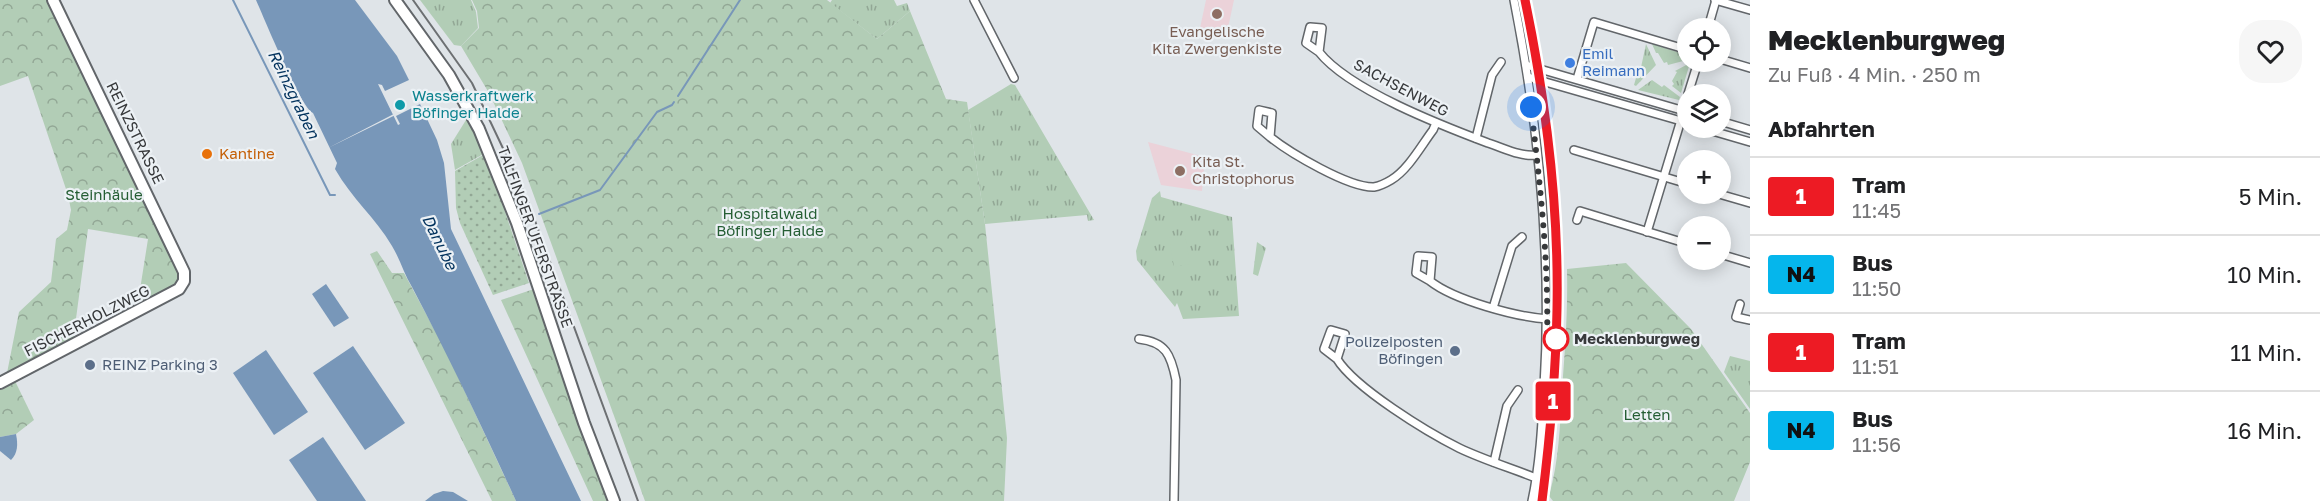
<!DOCTYPE html>
<html lang="de">
<meta charset="utf-8">
<style>
body{margin:0;font-family:"Golos Text",sans-serif;background:#f6f6f6;color:#202124;height:100vh;display:flex;flex-direction:column;font-size:22px;white-space:nowrap}
*{box-sizing:border-box;margin:0}
p{font-size:20px;color:#757577}
.icon{flex:none;width:33px;height:33px;fill:none;stroke:currentColor;stroke-width:2;stroke-linecap:round;stroke-linejoin:round}
.map{position:relative;flex:1;overflow:hidden}
.side{display:flex;flex-direction:column;background:#fff;width:570px}
.side>*{flex:none}
.badge{padding:0 12px;border-radius:4px;font-size:21px;line-height:39px}
.buttons{position:absolute;left:1677px;top:18px;display:grid;gap:12px}
.buttons a{display:grid;place-items:center;width:54px;height:54px;border-radius:50%;background:#fff;box-shadow:0 3px 15px #0003;font-size:30px}
.you{position:absolute;width:30px;height:30px;margin:-15px;border:4px solid #fff;border-radius:50%;background:#1a73e8;box-shadow:0 0 0 9px #1a73e833}
.map>.badge{position:absolute;translate:-50% -50%;box-shadow:0 0 0 3px #fff}
h2{padding:0 18px;font-size:22px;line-height:54px}
.round{display:grid;place-items:center;flex:none;width:63px;height:63px;border-radius:24px;background:#f6f6f6}
.head{display:flex;align-items:center;justify-content:space-between;height:102px;padding:0 18px}
h1{font-size:28px;font-weight:800;line-height:45px}
ul{padding:0;list-style:none}
li{display:flex;align-items:center;gap:18px;height:78px;padding:0 18px;border-top:2px solid #e0e0e0}
li div{flex:1}
li b{display:block;font-size:22px}
li em{font-style:normal}
li .badge{min-width:66px;font-weight:700;text-align:center}
main{display:flex;flex:1;min-height:0}
.map>svg:first-child{display:block}
.education{fill:#ebd2d9}
.grass{fill:url(#grass-tufts)}
.forest{fill:url(#forest-crowns)}
.garden{fill:url(#garden-dots)}
.pitch{fill:#b2cdb6}
.water{fill:#7897b9}
.pier{fill:#dfe4e8}
.lines{fill:none;stroke-linecap:round;stroke-linejoin:round}
.stream{stroke:#7897b9;stroke-width:2}
.street-casing{stroke:#62666a;stroke-width:10}
.secondary-casing{stroke:#62666a;stroke-width:14}
.street{stroke:#fff;stroke-width:7}
.secondary{stroke:#fff;stroke-width:10}
.tram{stroke:#6d7073;stroke-width:1.5}
.rail{stroke:#6d7073;stroke-width:2}
.line-casing{stroke:#fff;stroke-width:14}
.line{stroke:#ed1b24;stroke-width:9}
.walk{stroke:#37393b;stroke-width:6;stroke-dasharray:0 10.8}
.education-dot{fill:#8d6e63;stroke:#ecf1f5;stroke-width:2}
.shop-dot{fill:#3f7fe0;stroke:#ecf1f5;stroke-width:2}
.culture-dot{fill:#0f9aa8;stroke:#ecf1f5;stroke-width:2}
.food-dot{fill:#e8710a;stroke:#ecf1f5;stroke-width:2}
.stop-dot{fill:#fff;stroke:#ed1b24;stroke-width:3}
.service-dot{fill:#5c6f8a;stroke:#ecf1f5;stroke-width:2}
.labels{text-anchor:middle;stroke-width:4.5;stroke-linejoin:round;paint-order:stroke}
.education-label{font-size:15px;fill:#785e54;stroke:#ecf1f5}
.shop-label{font-size:15px;fill:#366cbe;stroke:#ecf1f5;text-anchor:start}
.street-label{font-size:15px;fill:#37393b;stroke:#ecf1f5}
.culture-label{font-size:15px;fill:#0d838f;stroke:#ecf1f5;text-anchor:start}
.food-label{font-size:15px;fill:#c56008;stroke:#ecf1f5;text-anchor:start}
.park-label{font-size:15px;fill:#255e34;stroke:#ecf1f5}
.stop-label{font-size:15px;font-weight:bold;fill:#37393b;stroke:#ecf1f5;text-anchor:start}
.service-label{font-size:15px;fill:#4e5e75;stroke:#ecf1f5;text-anchor:end}
.water-label{font-size:16px;font-style:italic;fill:#00315c;stroke:#ecf1f5}
</style>
<main>
<div class="map">
<svg width="1750" height="501" viewBox="0 0 1750 501">
<defs>
<pattern id="grass-tufts" width="24" height="20" patternUnits="userSpaceOnUse" patternTransform="scale(1.5)"><rect width="24" height="20" fill="#b2cdb6"/><path d="M3 7l-1-3M5 7V3M7 7l1-3M15 17l-1-3M17 17v-4M19 17l1-3" fill="none" stroke="#92a795"/></pattern>
<pattern id="forest-crowns" width="20" height="18" patternUnits="userSpaceOnUse" patternTransform="scale(1.5)"><rect width="20" height="18" fill="#b2cdb6"/><path d="M2 6a3 3 0 1 1 6 0M12 15a3 3 0 1 1 6 0" fill="none" stroke="#92a795"/></pattern>
<pattern id="garden-dots" width="8" height="8" patternUnits="userSpaceOnUse" patternTransform="scale(1.5)"><rect width="8" height="8" fill="#b2cdb6"/><path d="M2 2h.1M6 6h.1" fill="none" stroke="#92a795" stroke-width="1.8" stroke-linecap="round"/></pattern>
</defs>
<rect width="100%" height="100%" fill="#dfe4e8"/>
<g class="education">
<polygon points="1206,0 1234,0 1226,37 1200,28"/>
<polygon points="1148,142 1205,157 1202,191 1161,185"/>
</g>
<g class="grass">
<polygon points="420,0 471,0 476,12 478,28 461,46 454,45"/>
<polygon points="832,0 894,0 897,6 907,3 910,11 877,39 830,3"/>
<polygon points="1646,44 1656,65 1636,86 1634,85 1638,71 1640,72"/>
<polygon points="1652,44 1687,55 1687,60 1668,65 1667,62 1664,63 1658,53 1656,53"/>
<polygon points="1690,63 1681,93 1672,86 1674,84 1672,81 1677,72 1675,71"/>
<polygon points="1652,80 1662,87 1664,85 1680,97 1679,100 1638,90"/>
<polygon points="1011,84 1015,85 1094,220 1088,221 1087,215 985,224 968,110"/>
<polygon points="470,119 487,152 455,170 451,144 466,120"/>
<polygon points="1160,191 1161,197 1232,217 1239,316 1183,319 1177,303 1175,307 1137,260 1136,251 1152,198"/>
<polygon points="1257,242 1266,248 1258,276 1253,274"/>
<polygon points="1730,356 1750,361 1750,409 1724,372"/>
</g>
<g class="forest">
<polygon points="0,0 47,0 75,55 179,272 176,284 142,304 139,296 148,239 88,229 73,341 7,373 19,312 51,282 56,239 67,230 71,210 68,195 28,76 0,86"/>
<polygon points="472,0 827,0 877,39 910,11 946,99 967,102 985,224 1007,438 1004,501 645,501 522,163 489,93 461,46 479,28 477,11"/>
<polygon points="377,251 392,273 404,273 446,351 516,501 492,501 370,254"/>
<path d="M1626,263L1691,329L1750,413V462L1734,501H1553L1549,496C1559,461 1560,426 1562,390C1565,350 1568,310 1567,269Z"/>
<polygon points="534,289 582,432 611,501 593,501 501,300"/>
<polygon points="15,381 34,420 16,434 0,437 0,387"/>
</g>
<polygon class="garden" points="483,155 495,182 529,283 493,295 460,223 456,208 455,171"/>
<polygon class="pitch" points="1185,235 1190,264 1174,267 1169,238"/>
<g class="water">
<path d="M256,0H355L397,56L409,80L385,91L382,85L378,84L398,125L400,124L396,116L420,104L437,140L444,163L451,229L581,501H516C483,429 449,357 412,287C404,274 400,259 392,246C375,217 352,199 335,169L337,163L313,113C301,108 264,18 256,0Z"/>
<polygon points="326,284 349,318 334,327 312,294"/>
<polygon points="353,346 405,423 365,450 313,373"/>
<polygon points="266,350 308,412 274,435 233,373"/>
<path d="M16,434C18,444 18,453 11,460L0,451V437Z"/>
<polygon points="323,437 366,501 317,501 289,460"/>
<polygon points="443,491 453,492 468,501 425,501 434,494"/>
</g>
<polygon class="pier" points="419,101 424,104 420,103 328,148"/>
<g class="lines">
<g class="stream">
<polyline points="233,0 330,195 335,195"/>
<polyline points="678,96 740,0"/>
<polyline points="539,214 600,190 657,112 672,105 674,102"/>
</g>
<g class="street-casing">
<g id="street">
<polyline points="974,0 1014,78"/>
<path d="M1514,0C1539,127 1552,258 1544,387C1542,425 1540,464 1532,501"/>
<polyline points="1715,0 1750,10"/>
<polyline points="1708,28 1716,0"/>
<path d="M1319,52L1306,43L1310,27L1322,28L1319,52C1349,90 1443,126 1488,143C1504,148 1520,157 1537,155"/>
<polyline points="1720,59 1750,68"/>
<polyline points="1526,65 1688,112"/>
<polyline points="1528,77 1688,123"/>
<polyline points="1577,79 1594,22 1688,50"/>
<polyline points="1688,94 1698,62"/>
<polyline points="1720,121 1750,130"/>
<polyline points="1702,128 1750,142"/>
<path d="M1270,137L1257,126L1259,110L1272,113L1270,137C1290,153 1349,188 1374,187C1380,186 1386,183 1391,180C1408,170 1421,146 1433,130L1436,123"/>
<polyline points="1476,138 1492,75 1501,62"/>
<polyline points="1574,150 1688,184"/>
<polyline points="1719,194 1750,203"/>
<polyline points="1577,220 1580,211 1688,244"/>
<polyline points="1647,232 1688,97"/>
<polyline points="1720,254 1750,263"/>
<path d="M1430,281L1416,273L1418,256L1432,257L1430,281C1454,300 1516,317 1548,319"/>
<polyline points="1740,304 1736,317 1750,320"/>
<polyline points="1493,308 1512,246 1522,237"/>
<path d="M1139,339C1166,342 1171,355 1176,380L1174,501"/>
<path d="M1337,359L1324,349L1331,330L1345,334L1337,359C1355,388 1427,432 1459,448C1484,460 1511,468 1536,478"/>
<polyline points="1494,462 1507,406 1518,390"/>
</g>
</g>
<g class="secondary-casing">
<g id="secondary">
<polyline points="395,0 449,75 479,129 517,223 584,423 614,501"/>
<polyline points="0,383 179,289 184,281 184,272 53,0"/>
</g>
</g>
<use href="#street" class="street"/>
<use href="#secondary" class="secondary"/>
<path class="tram" d="M1522,0C1553,168 1566,332 1538,501"/>
<polyline class="rail" points="413,0 472,83 527,199 638,501"/>
</g>
<g class="lines">
<g class="line-casing">
<path id="line" d="M1525,0C1546,101 1559,206 1557,309C1556,374 1550,437 1542,501"/>
</g>
<use href="#line" class="line"/>
<path class="walk" d="M1531,107C1540,184 1549,262 1547,339H1556"/>
</g>
<g class="education-dot">
<circle cx="1217" cy="14" r="6"/>
<circle cx="1180" cy="171" r="6"/>
</g>
<circle class="shop-dot" cx="1570" cy="63" r="6"/>
<circle class="culture-dot" cx="400" cy="105" r="6"/>
<circle class="food-dot" cx="207" cy="154" r="6"/>
<circle class="stop-dot" cx="1556" cy="339" r="12"/>
<g class="service-dot">
<circle cx="1455" cy="351" r="6"/>
<circle cx="90" cy="365" r="6"/>
</g>
<g class="labels">
<g class="education-label">
<text x="1217" y="37">Evangelische<tspan x="1217" dy="17">Kita Zwergenkiste</tspan></text>
<text x="1192" y="167" text-anchor="start">Kita St.<tspan x="1192" dy="17">Christophorus</tspan></text>
</g>
<g class="shop-label">
<text x="1582" y="59">Emil<tspan x="1582" dy="17">Reimann</tspan></text>
</g>
<g class="street-label">
<text transform="translate(1401 88) rotate(28)" y="5">SACHSENWEG</text>
<text transform="translate(135 133) rotate(64)" y="5">REINZSTRASSE</text>
<text transform="translate(535 237) rotate(70)" y="5">TALFINGER UFERSTRASSE</text>
<text transform="translate(87 321) rotate(-27)" y="5">FISCHERHOLZWEG</text>
</g>
<g class="culture-label">
<text x="412" y="101">Wasserkraftwerk<tspan x="412" dy="17">Böfinger Halde</tspan></text>
</g>
<g class="food-label">
<text x="219" y="159">Kantine</text>
</g>
<g class="park-label">
<text x="104" y="200">Steinhäule</text>
<text x="770" y="219">Hospitalwald<tspan x="770" dy="17">Böfinger Halde</tspan></text>
<text x="1647" y="420">Letten</text>
</g>
<g class="stop-label">
<text x="1574" y="344">Mecklenburgweg</text>
</g>
<g class="service-label">
<text x="1443" y="347">Polizeiposten<tspan x="1443" dy="17">Böfingen</tspan></text>
<text x="102" y="370" text-anchor="start">REINZ Parking 3</text>
</g>
<g class="water-label">
<text transform="translate(294 94) rotate(64)" y="6">Reinzgraben</text>
<text transform="translate(440 242) rotate(64)" y="6">Danube</text>
</g>
</g>
</svg>
<div class="buttons">
<a><svg class="icon" aria-label="locate" viewBox="0 0 24 24"><circle cx="12" cy="12" r="6"/><path d="M12 2v4M12 18v4M2 12h4M18 12h4"/></svg></a>
<a><svg class="icon" aria-label="layers" viewBox="0 0 24 24"><path d="M12 4l9 5-9 5-9-5zM3 14l9 5 9-5"/></svg></a>
<a>+</a>
<a>−</a>
</div>
<div class="you" style="left:1531px;top:107px"></div>
<b class="badge" style="left:1553px;top:401px;background:#ed1b24;color:#fff">1</b>
</div>
<section class="side">
<div class="head"><div><h1>Mecklenburgweg</h1><p>Zu Fuß · 4 Min. · 250 m</p></div><a class="round"><svg class="icon" aria-label="heart" viewBox="0 0 24 24"><path d="M12 20l-8-8c-3-5 5-10 8-4 3-6 11-1 8 4z"/></svg></a></div>
<h2>Abfahrten</h2>
<ul>
<li><span class="badge" style="background:#ed1b24;color:#fff">1</span><div><b>Tram</b><p>11:45</p></div><em>5 Min.</em></li>
<li><span class="badge" style="background:#05b6ec;color:#111">N4</span><div><b>Bus</b><p>11:50</p></div><em>10 Min.</em></li>
<li><span class="badge" style="background:#ed1b24;color:#fff">1</span><div><b>Tram</b><p>11:51</p></div><em>11 Min.</em></li>
<li><span class="badge" style="background:#05b6ec;color:#111">N4</span><div><b>Bus</b><p>11:56</p></div><em>16 Min.</em></li>
</ul>
</section>
</main>
